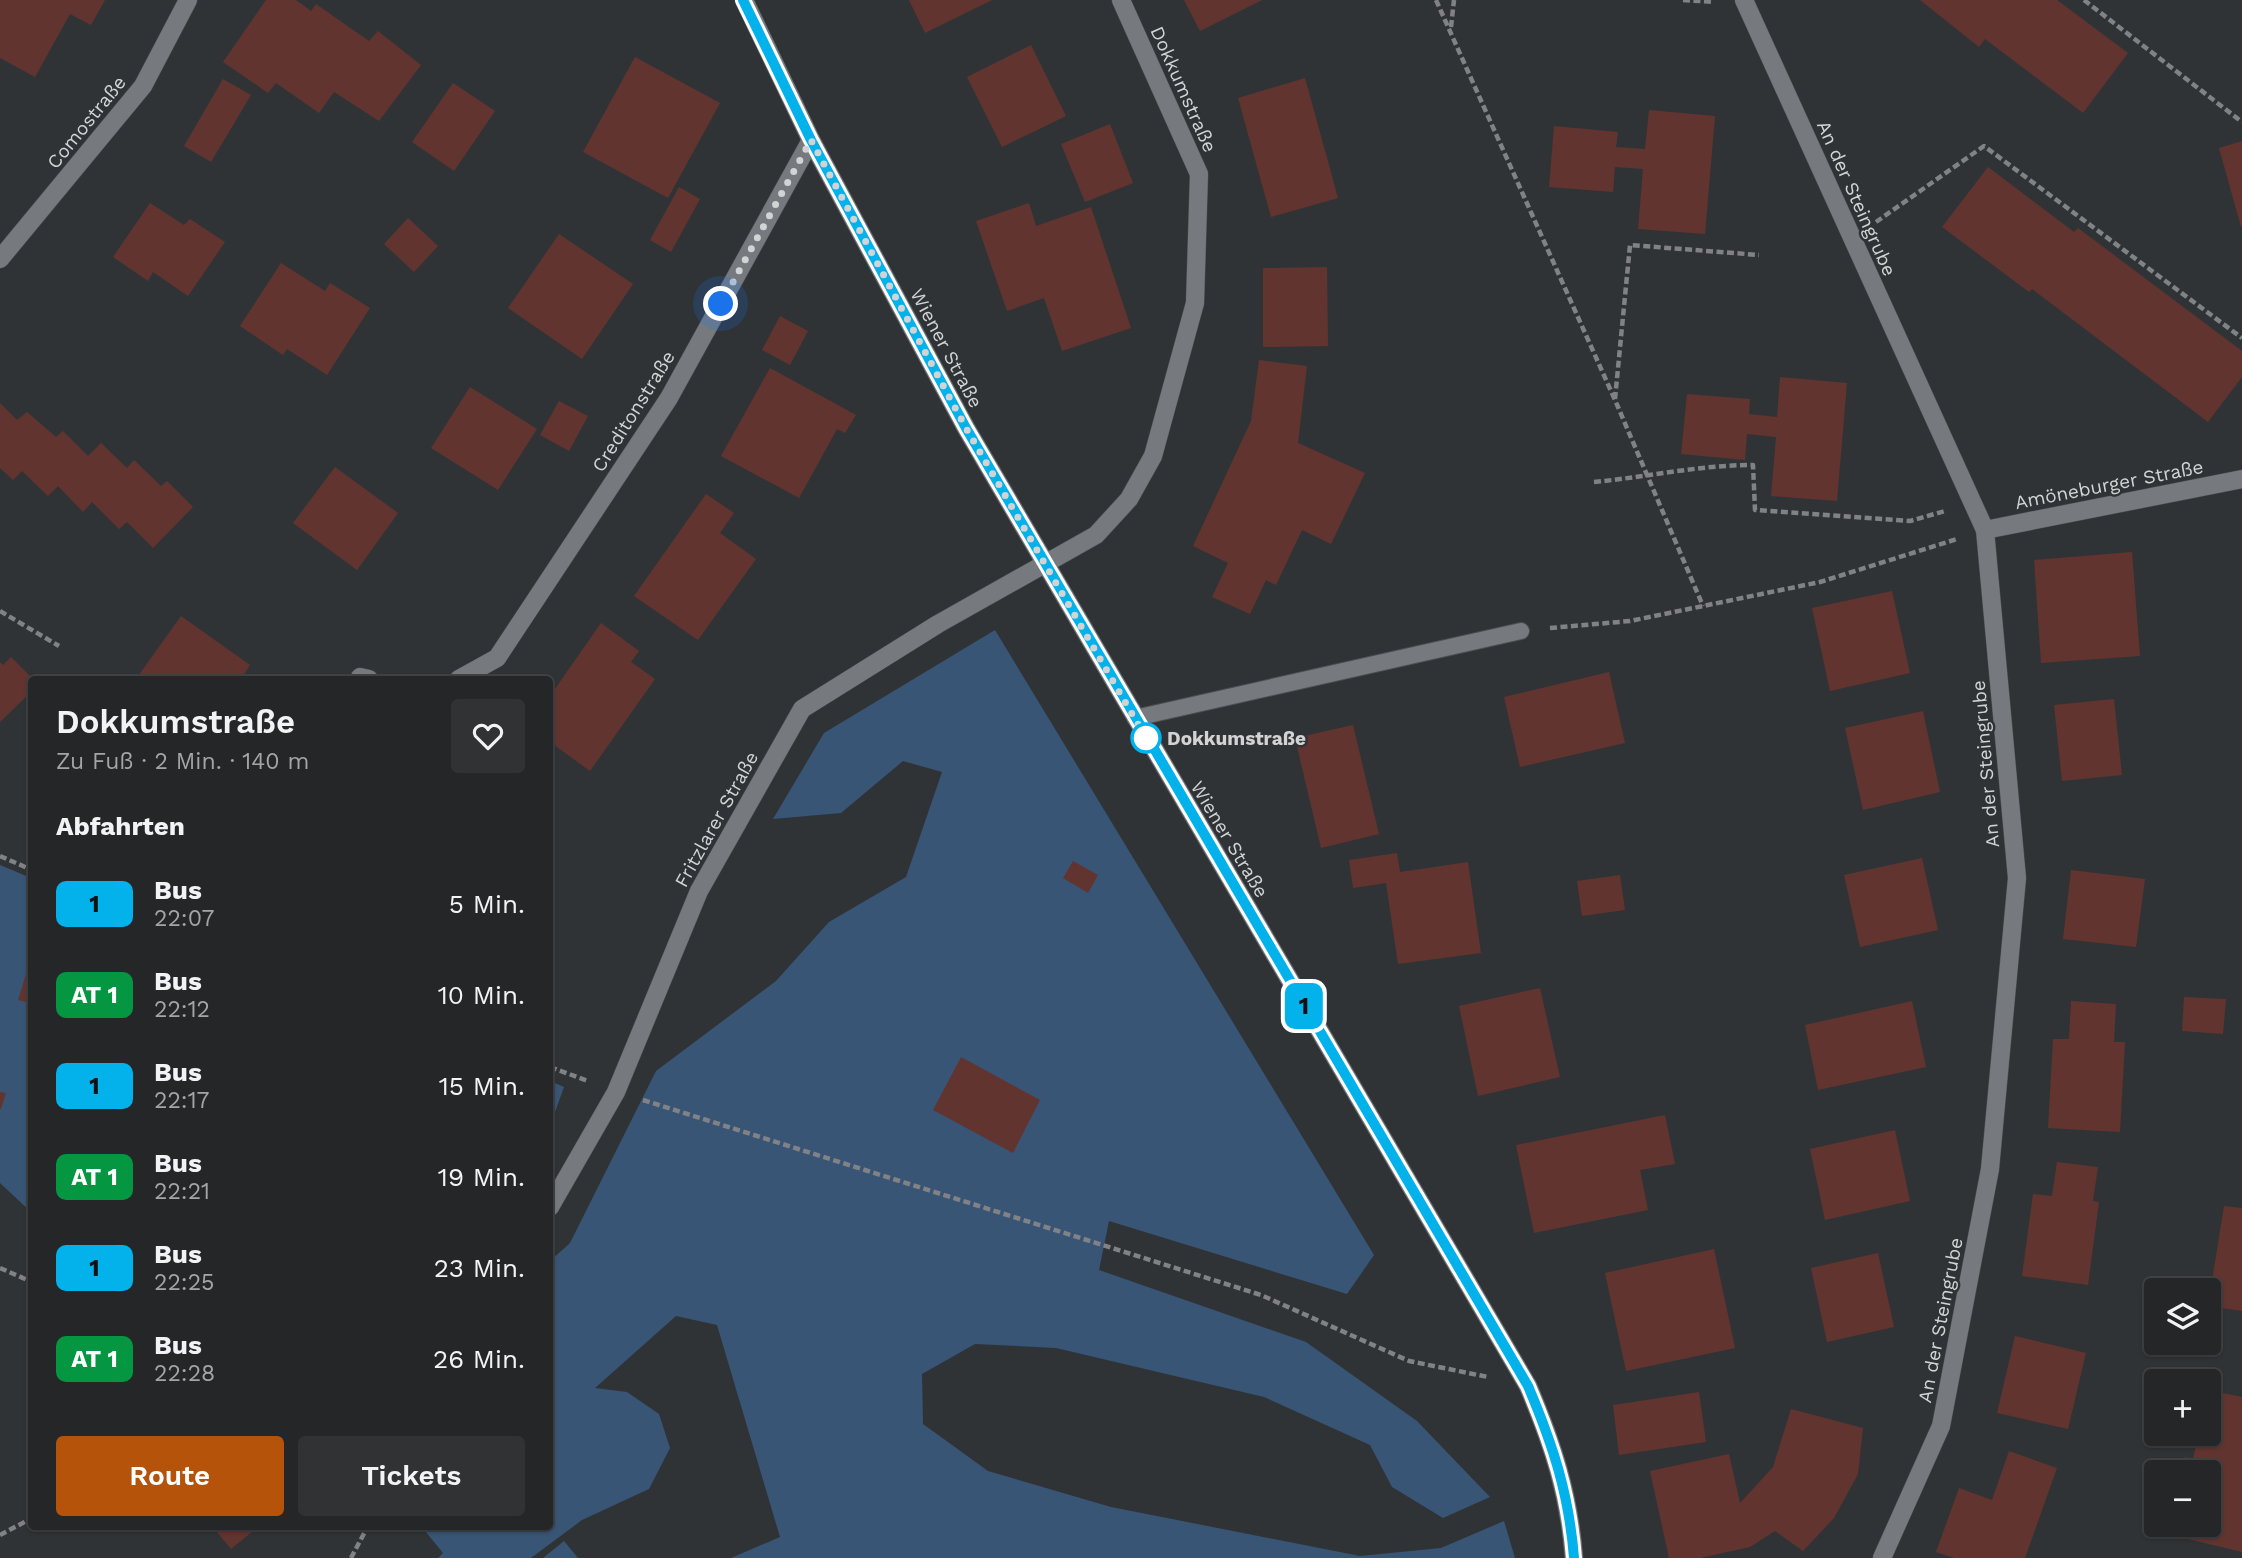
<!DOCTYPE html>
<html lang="de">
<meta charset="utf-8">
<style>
body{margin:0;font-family:"Work Sans",sans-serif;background:#303234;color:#f1f3f6;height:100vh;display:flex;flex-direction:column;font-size:26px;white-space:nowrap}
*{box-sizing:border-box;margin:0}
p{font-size:23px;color:#a3a5a8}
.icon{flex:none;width:38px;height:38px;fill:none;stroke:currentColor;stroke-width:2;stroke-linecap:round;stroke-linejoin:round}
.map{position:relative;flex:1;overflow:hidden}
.panel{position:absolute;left:28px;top:676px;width:525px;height:854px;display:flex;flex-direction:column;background:#242628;border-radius:7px;box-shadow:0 2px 5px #0004,0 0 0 2px #414345}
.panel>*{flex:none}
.badge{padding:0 14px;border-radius:10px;font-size:24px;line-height:46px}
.tools{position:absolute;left:2144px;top:1278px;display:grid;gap:14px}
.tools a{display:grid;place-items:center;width:77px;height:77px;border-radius:7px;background:#242628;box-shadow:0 2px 5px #0004,0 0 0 2px #414345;font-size:35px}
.you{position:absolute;width:35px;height:35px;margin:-18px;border:5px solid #fff;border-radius:50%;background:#1a73e8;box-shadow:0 0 0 10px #1a73e833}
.map>.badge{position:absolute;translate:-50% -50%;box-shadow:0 0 0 4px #fff}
h2{padding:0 28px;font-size:26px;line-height:63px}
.round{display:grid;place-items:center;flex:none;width:74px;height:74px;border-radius:7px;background:#303234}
.overview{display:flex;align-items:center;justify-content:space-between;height:119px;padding:0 28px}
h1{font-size:33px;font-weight:600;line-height:52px}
.action{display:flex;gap:14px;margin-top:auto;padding:14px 28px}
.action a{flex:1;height:80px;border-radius:7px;background:#b45309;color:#fff;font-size:28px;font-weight:600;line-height:80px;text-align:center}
.action a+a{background:#303234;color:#f1f3f6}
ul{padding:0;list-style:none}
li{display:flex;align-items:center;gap:21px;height:91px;padding:0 28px}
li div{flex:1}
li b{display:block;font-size:26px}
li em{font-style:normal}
li .badge{min-width:77px;font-weight:700;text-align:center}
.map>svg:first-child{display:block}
.green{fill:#385575}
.building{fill:#62342f}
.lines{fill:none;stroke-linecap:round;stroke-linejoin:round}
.service-casing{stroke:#4c4f51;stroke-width:18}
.minor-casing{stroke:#4c4f51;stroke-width:19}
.path{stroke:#808285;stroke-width:4.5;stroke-dasharray:7 3.5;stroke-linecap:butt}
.service{stroke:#767a7e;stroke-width:16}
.minor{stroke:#767a7e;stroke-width:18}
.line-casing{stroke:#fff;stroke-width:16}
.line{stroke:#03b1eb;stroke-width:10}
.walk{stroke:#d1d3d5;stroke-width:7;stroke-dasharray:0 12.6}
.stop-dot{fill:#fff;stroke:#03b1eb;stroke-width:3.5}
.labels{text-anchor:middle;stroke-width:5;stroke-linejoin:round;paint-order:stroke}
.street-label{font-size:19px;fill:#d1d3d5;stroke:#303336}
.stop-label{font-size:19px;font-weight:bold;fill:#d1d3d5;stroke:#303336;text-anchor:start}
</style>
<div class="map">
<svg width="2242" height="1558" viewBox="0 0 2242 1558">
<rect width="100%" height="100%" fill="#303336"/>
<g class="green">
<polygon points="995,630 1374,1255 1347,1294 1109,1221 1099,1270 1306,1342 1417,1421 1490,1497 1443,1518 1392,1487 1370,1445 1264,1397 1056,1348 975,1344 922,1374 923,1424 988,1471 1111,1507 1360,1556 1441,1548 1504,1521 1515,1558 731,1558 780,1537 717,1325 676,1316 595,1388 627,1392 659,1414 670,1448 649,1489 582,1520 531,1558 438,1558 443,1553 421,1526 550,1526 550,1261 570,1243 656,1071 776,981 829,922 906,877 942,772 903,761 841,813 773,819 824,733"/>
<polygon points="0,865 31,878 31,1212 0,1183"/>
<polygon points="550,1081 564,1087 550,1126"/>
<polygon points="564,1541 578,1558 543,1558"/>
</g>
<g class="building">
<polygon points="0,0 105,0 91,25 70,14 35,77 0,58"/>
<polygon points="266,0 296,0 311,11 316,4 369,41 378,31 421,65 379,121 334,92 319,113 276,83 268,93 223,62"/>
<polygon points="909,0 992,0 925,33"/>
<polygon points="1184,0 1262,0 1200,31"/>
<polygon points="1920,0 2057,0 2128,53 2083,113 1985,39 1979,47"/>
<polygon points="1031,45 1066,116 1002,147 967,77"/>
<polygon points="635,57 720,103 668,198 583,152"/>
<polygon points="1305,78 1338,198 1271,217 1238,98"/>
<polygon points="223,79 251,95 211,162 184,146"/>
<polygon points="453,83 495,111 454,171 412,142"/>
<polygon points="1649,110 1715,116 1705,234 1638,229 1643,169 1615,167 1613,192 1549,187 1554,126 1618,132 1616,147 1645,149"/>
<polygon points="1110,124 1133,183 1085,202 1061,144"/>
<polygon points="2242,141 2242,226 2241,227 2219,148"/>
<polygon points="1988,167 2074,232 2078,228 2242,351 2242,377 2208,422 2032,289 2029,292 1942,227"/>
<polygon points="679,187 700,199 671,252 650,240"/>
<polygon points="150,203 184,225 190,219 225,242 188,296 153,272 148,281 113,257"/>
<polygon points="1029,203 1036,226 1091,207 1131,328 1062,351 1044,298 1007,311 976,221"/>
<polygon points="408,218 438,246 414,272 384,244"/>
<polygon points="559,234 633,284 582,359 508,308"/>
<polygon points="281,263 325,291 330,283 370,308 327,375 287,349 283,355 240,326"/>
<polygon points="1327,267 1328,346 1263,347 1263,268"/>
<polygon points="780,316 808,331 790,365 762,350"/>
<polygon points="1259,360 1307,366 1298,443 1365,473 1331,544 1302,530 1276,585 1266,580 1250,614 1212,597 1228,563 1193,546 1251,421"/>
<polygon points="770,368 856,415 845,433 837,429 799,498 721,456"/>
<polygon points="1780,377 1847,383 1837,501 1771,496 1776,437 1747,434 1745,460 1681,454 1687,394 1750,399 1749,414 1777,417"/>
<polygon points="470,387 537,429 498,490 431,448"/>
<polygon points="559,401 588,416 569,451 540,435"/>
<polygon points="0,403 17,420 27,412 56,437 63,431 88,456 101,443 127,468 134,460 161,486 167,481 193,507 153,548 127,522 119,529 92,502 83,512 58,486 48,496 22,471 13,480 0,468"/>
<polygon points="335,467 398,513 357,570 293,523"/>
<polygon points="706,494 734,513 720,533 756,559 698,640 634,596"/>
<polygon points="2132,552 2140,656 2041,663 2034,560"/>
<polygon points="1892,591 1910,673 1830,691 1812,608"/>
<polygon points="181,616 250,665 241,679 136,679"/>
<polygon points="601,623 639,651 631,662 655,679 590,771 550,742 550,696"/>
<polygon points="11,657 32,678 32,691 0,722 0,662 3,665"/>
<polygon points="1609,672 1625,743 1520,767 1504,697"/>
<polygon points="2114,699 2122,775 2062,781 2054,705"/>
<polygon points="1923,711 1940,792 1863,810 1845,728"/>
<polygon points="1353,725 1379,834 1321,848 1295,738"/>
<polygon points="1397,853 1400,872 1468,862 1481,953 1398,964 1386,883 1353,888 1349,860"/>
<polygon points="1922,858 1938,930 1860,947 1844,875"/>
<polygon points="1073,861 1098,875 1088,893 1063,878"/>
<polygon points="2071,870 2145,879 2136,947 2063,939"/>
<polygon points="1620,875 1625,910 1582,916 1577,881"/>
<polygon points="26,974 32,975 32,1004 18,1000"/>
<polygon points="1540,988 1560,1077 1478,1096 1459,1006"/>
<polygon points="2184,997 2226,999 2223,1034 2182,1031"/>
<polygon points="1912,1001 1926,1067 1818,1090 1805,1025"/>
<polygon points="2071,1001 2116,1004 2114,1042 2125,1042 2120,1132 2048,1128 2053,1039 2069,1039"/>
<polygon points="961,1057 1040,1100 1013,1153 933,1110"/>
<polygon points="0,1092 6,1093 1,1109 0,1109"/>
<polygon points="1665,1115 1675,1164 1640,1170 1648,1210 1534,1233 1516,1145"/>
<polygon points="1895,1130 1910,1201 1825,1220 1810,1149"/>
<polygon points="2057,1162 2098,1167 2093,1201 2099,1202 2088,1285 2022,1276 2033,1194 2052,1196"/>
<polygon points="2224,1206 2242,1208 2242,1311 2208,1306"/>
<polygon points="1714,1249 1735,1348 1626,1371 1605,1273"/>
<polygon points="1878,1253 1894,1327 1827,1342 1811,1268"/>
<polygon points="2015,1336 2086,1353 2068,1429 1997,1413"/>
<polygon points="2209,1390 2242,1397 2242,1552 2167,1534 2170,1524 2208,1524 2208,1472 2182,1472 2185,1457 2193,1459 2199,1433 2208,1433"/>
<polygon points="1699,1392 1706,1442 1619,1455 1613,1405"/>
<polygon points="1791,1409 1863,1428 1858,1474 1834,1518 1803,1551 1775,1531 1750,1547 1700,1558 1669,1558 1650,1471 1729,1454 1740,1503 1773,1467"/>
<polygon points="2009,1451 2057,1468 2025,1558 1954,1558 1936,1552 1959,1488 1992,1500"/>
<polygon points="212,1526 259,1526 231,1549"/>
</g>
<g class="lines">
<g class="service-casing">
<polyline id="service" points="1135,718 1521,631"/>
</g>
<g class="minor-casing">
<g id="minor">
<path d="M744,0L811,140L966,428L1528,1386C1553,1445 1569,1494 1574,1558"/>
<polyline points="1744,0 1985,530 2017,878 1990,1169 1941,1426 1882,1558"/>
<polyline points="0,259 143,86 188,0"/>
<polyline points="1985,530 2242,479"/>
<polyline points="360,677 369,679"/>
<polyline points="459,679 497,658 669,398 811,140"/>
<polyline points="550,1207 616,1092 699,891 802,709 938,624 1096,535 1129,499 1153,456 1195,303 1199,174 1121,0"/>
</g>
</g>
<g class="path">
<polyline points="1436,0 1615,400 1703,606"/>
<polyline points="1683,0 1714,2"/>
<polyline points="2084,0 2242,122"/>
<polyline points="1451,27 1454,0"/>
<polyline points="1876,222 1984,146 2242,338"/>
<polyline points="1615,399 1630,245 1759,255"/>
<path d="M1594,482C1647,477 1699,465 1753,465L1755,510L1910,521L1945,511"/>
<polyline points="0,611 59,646"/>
<polyline points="1550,628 1630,621 1820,582 1957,539"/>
<polyline points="0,856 32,870"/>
<polyline points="550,1067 588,1081"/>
<polyline points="643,1100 1261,1295 1409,1361 1488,1377"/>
<polyline points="0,1268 32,1282"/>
<polyline points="0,1535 32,1518"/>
<polyline points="351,1558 368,1526"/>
</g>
<use href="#service" class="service"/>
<use href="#minor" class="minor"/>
</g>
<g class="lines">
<g class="line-casing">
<path id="line" d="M743,0L811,140L966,428L1528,1386C1553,1445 1569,1494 1574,1558"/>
</g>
<use href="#line" class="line"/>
<polyline class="walk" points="721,304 811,140 966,428 1146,738"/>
</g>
<circle class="stop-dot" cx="1146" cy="738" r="14"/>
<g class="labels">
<g class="street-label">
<text transform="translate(1184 89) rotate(66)" y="7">Dokkumstraße</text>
<text transform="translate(86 122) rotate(-51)" y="7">Comostraße</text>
<text transform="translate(1857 198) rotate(66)" y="7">An der Steingrube</text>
<text transform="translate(947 348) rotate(62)" y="7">Wiener Straße</text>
<text transform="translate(633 411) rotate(-58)" y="7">Creditonstraße</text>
<text transform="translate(2109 484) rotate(-11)" y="7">Amöneburger Straße</text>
<text transform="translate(1985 764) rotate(-95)" y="7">An der Steingrube</text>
<text transform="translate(716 819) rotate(-61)" y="7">Fritzlarer Straße</text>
<text transform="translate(1230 839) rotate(59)" y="7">Wiener Straße</text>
<text transform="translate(1940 1320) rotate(-79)" y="7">An der Steingrube</text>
</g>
<g class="stop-label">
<text x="1167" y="745">Dokkumstraße</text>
</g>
</g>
</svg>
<div class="tools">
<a><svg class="icon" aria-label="layers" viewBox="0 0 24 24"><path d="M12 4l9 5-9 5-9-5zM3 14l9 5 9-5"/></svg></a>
<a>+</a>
<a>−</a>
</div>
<div class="you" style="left:721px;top:304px"></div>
<b class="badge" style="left:1304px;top:1006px;background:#03b1eb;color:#111">1</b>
<section class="panel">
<div class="overview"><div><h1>Dokkumstraße</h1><p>Zu Fuß · 2 Min. · 140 m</p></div><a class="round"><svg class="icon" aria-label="heart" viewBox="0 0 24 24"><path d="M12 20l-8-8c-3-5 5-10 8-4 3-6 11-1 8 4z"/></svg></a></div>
<h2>Abfahrten</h2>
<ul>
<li><span class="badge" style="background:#03b1eb;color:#111">1</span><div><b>Bus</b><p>22:07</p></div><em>5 Min.</em></li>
<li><span class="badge" style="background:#059641;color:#fff">AT 1</span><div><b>Bus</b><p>22:12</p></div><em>10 Min.</em></li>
<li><span class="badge" style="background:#03b1eb;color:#111">1</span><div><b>Bus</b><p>22:17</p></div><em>15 Min.</em></li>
<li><span class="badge" style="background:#059641;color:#fff">AT 1</span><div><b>Bus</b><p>22:21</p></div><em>19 Min.</em></li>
<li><span class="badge" style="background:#03b1eb;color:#111">1</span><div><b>Bus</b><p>22:25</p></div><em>23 Min.</em></li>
<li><span class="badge" style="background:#059641;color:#fff">AT 1</span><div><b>Bus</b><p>22:28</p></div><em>26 Min.</em></li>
</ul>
<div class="action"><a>Route</a><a>Tickets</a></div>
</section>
</div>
